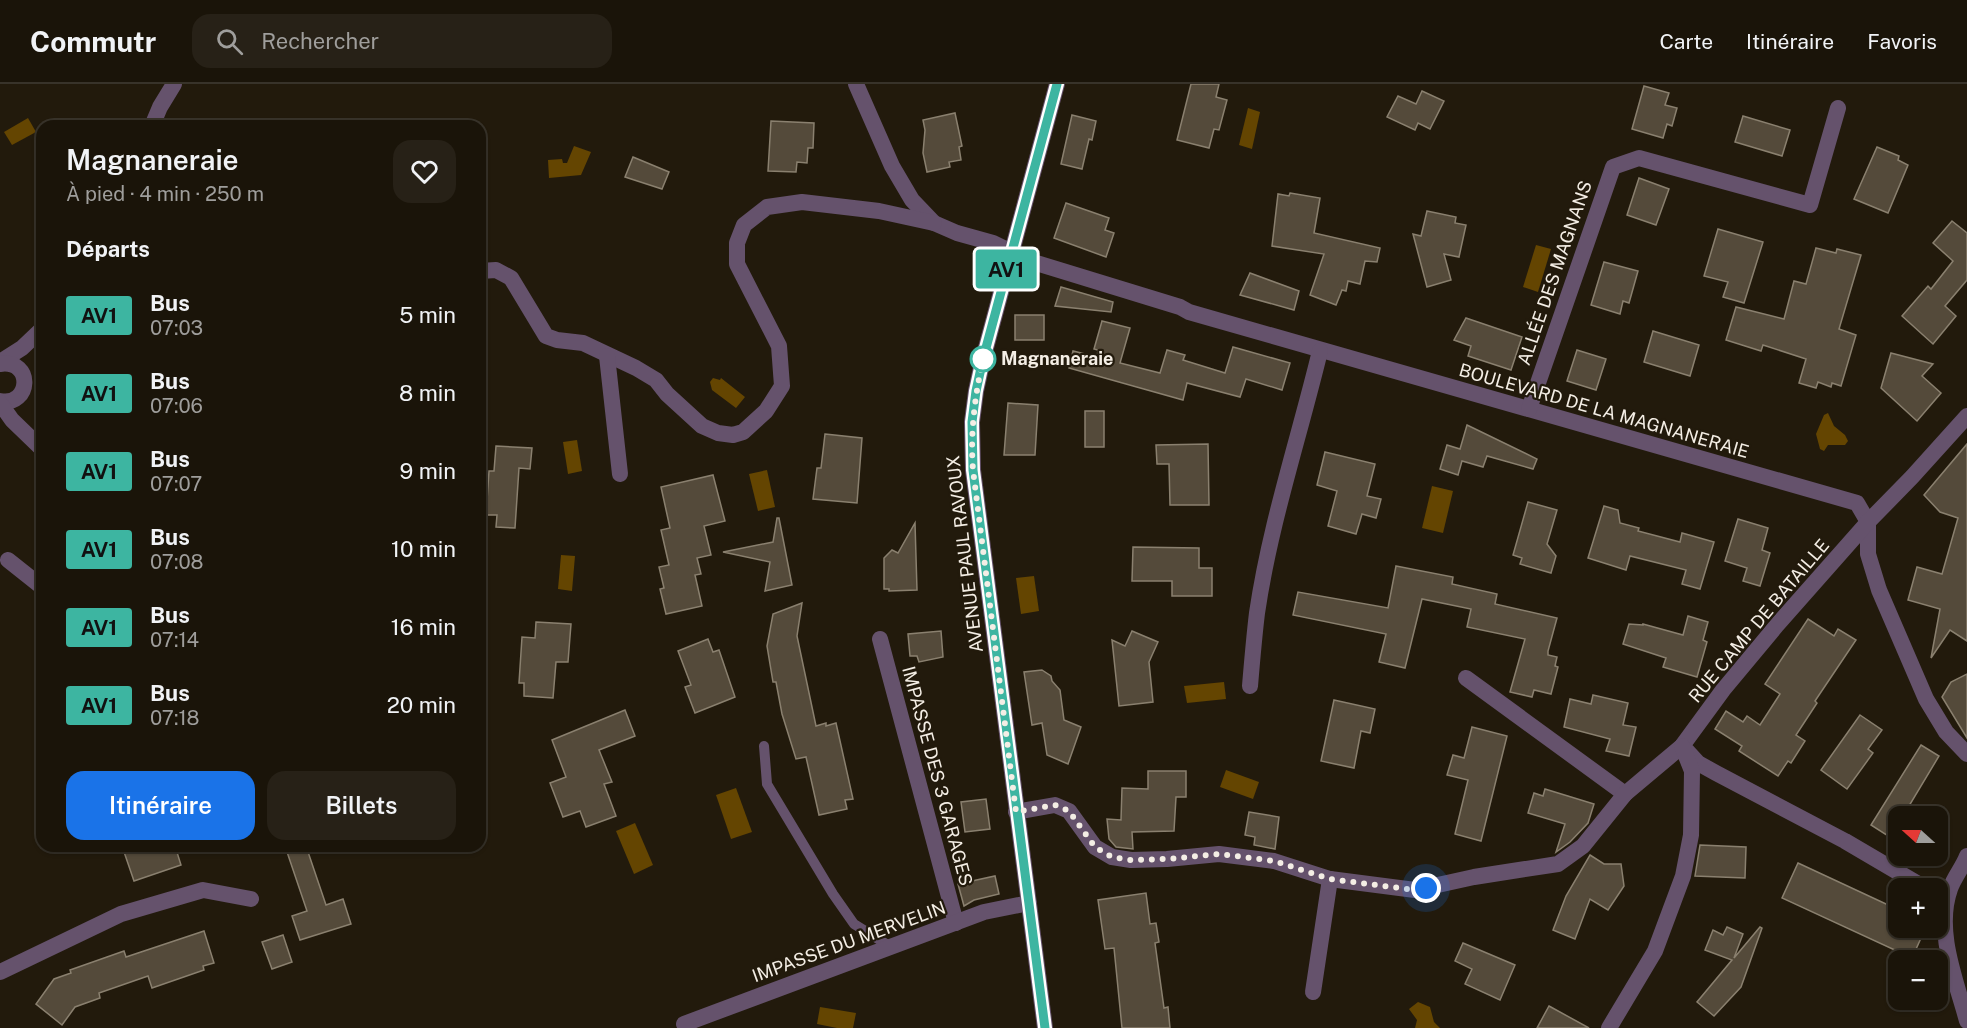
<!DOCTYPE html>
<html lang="fr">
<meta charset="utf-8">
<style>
body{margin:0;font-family:"Public Sans",sans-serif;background:#272117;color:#f1f3f6;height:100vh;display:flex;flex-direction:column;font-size:22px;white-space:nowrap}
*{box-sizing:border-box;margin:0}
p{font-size:20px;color:#9f9e9c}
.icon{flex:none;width:33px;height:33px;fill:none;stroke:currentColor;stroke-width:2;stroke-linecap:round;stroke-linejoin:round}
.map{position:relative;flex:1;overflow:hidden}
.drawer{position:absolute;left:36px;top:36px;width:450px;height:732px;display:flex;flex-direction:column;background:#1a1409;border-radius:18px;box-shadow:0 2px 4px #0004,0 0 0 2px #38332a}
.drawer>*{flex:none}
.badge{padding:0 12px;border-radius:4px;font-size:21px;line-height:39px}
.needle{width:39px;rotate:291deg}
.fabs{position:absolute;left:1888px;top:722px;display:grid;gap:12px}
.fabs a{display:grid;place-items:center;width:60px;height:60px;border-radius:12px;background:#1a1409;box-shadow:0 2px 4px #0004,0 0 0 2px #38332a;font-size:30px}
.you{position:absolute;width:30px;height:30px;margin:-15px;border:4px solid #fff;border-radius:50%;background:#1a73e8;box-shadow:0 0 0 9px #1a73e833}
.map>.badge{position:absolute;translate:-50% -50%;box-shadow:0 0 0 3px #fff}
h2{padding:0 30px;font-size:22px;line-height:54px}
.round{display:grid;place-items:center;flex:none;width:63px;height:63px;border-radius:18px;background:#272117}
.summary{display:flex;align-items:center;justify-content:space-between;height:102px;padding:0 30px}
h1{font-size:28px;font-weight:600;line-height:45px}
.primary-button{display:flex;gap:12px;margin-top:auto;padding:12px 30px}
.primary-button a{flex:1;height:69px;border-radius:18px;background:#1a73e8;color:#fff;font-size:24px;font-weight:600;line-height:69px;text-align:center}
.primary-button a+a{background:#272117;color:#f1f3f6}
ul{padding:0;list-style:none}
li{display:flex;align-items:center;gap:18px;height:78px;padding:0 30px}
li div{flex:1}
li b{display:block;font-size:22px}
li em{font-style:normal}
li .badge{min-width:66px;font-weight:700;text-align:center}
header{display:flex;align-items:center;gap:36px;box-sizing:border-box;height:84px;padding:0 30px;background:#1a1409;border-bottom:2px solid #38332a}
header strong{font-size:28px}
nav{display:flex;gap:33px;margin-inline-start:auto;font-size:21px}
.search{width:420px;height:54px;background:#272117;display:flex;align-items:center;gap:15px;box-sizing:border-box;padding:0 21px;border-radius:18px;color:#9f9e9c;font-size:22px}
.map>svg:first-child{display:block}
.water{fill:#644501}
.building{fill:#544a3a;stroke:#8a806f;stroke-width:1.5}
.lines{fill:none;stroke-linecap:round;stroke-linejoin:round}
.service{stroke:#65526c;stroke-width:10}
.minor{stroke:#65526c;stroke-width:16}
.tertiary{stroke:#65526c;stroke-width:16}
.line-casing{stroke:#fff;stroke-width:14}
.line{stroke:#3db5a1;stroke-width:9}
.walk{stroke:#f4eee5;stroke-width:6;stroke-dasharray:0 10.8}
.stop-dot{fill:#fff;stroke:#3db5a1;stroke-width:3}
.labels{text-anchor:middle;stroke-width:4.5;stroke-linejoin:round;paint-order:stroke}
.street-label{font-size:18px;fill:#f4eee5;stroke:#221a0c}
.stop-label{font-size:18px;font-weight:bold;fill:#f4eee5;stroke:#221a0c;text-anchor:start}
</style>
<header>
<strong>Commutr</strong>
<div class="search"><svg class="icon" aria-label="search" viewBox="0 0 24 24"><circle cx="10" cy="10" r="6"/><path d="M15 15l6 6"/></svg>Rechercher</div>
<nav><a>Carte</a><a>Itinéraire</a><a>Favoris</a></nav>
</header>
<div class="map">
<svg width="1967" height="944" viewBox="0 0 1967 944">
<rect width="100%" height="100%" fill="#221a0c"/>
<g class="water">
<polygon points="1248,24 1260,28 1252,65 1239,61"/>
<polygon points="28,34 36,48 12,61 4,48"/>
<polygon points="574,62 591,68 581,91 549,94 548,76 562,75 563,79 567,79"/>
<polygon points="1536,161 1551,165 1538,208 1523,203"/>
<polygon points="713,294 720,296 721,294 745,313 736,324 712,306 710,298"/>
<polygon points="1828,329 1834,342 1845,351 1848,357 1845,361 1828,361 1824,367 1820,365 1816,350 1824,331"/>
<polygon points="577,356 582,387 568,390 563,358"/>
<polygon points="767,386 775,423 758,427 749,390"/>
<polygon points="1432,402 1453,407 1443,449 1422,444"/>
<polygon points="561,471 575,472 572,507 558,505"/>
<polygon points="1034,492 1039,527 1021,530 1016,494"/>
<polygon points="1224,598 1226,615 1187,619 1184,602"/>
<polygon points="1226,686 1259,698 1253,715 1220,703"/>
<polygon points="736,704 752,748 731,755 716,711"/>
<polygon points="635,739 653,781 634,790 616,747"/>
<polygon points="1418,918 1430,923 1434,938 1440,944 1415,944 1417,936 1409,925"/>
<polygon points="820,923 856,929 853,944 837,944 817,940"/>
</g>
<g class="building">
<polygon points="1191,0 1219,0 1216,13 1227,16 1219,46 1214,45 1209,64 1177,56"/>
<polygon points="1644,2 1669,9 1665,21 1677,24 1672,42 1667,40 1663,54 1632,45"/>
<polygon points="1422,7 1444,17 1430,45 1418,39 1415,46 1387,33 1398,12 1416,20"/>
<polygon points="955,29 962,62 959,63 961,76 949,78 950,83 927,88 923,69 925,46 923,36"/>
<polygon points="1072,31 1096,37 1092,56 1089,55 1082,85 1061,80"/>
<polygon points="1743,32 1790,46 1782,72 1735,58"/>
<polygon points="771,37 814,39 813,64 808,64 807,79 797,78 796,88 768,87"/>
<polygon points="1877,63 1899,72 1898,76 1908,81 1888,129 1854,115"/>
<polygon points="633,73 669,88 662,105 625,93"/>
<polygon points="1639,94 1669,105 1656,141 1627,131"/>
<polygon points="1290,109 1320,114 1314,149 1380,164 1377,178 1365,177 1360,200 1348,197 1346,207 1342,206 1336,221 1310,211 1324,170 1272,162 1278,110 1289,112"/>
<polygon points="1066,119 1109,134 1105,146 1114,149 1106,173 1054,154"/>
<polygon points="1427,127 1456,133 1455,139 1466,141 1459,173 1444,170 1451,196 1427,203 1413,150 1421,152"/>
<polygon points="1952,137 1967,149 1967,196 1945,222 1956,232 1933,260 1902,232 1928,202 1931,205 1953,177 1933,159"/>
<polygon points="1718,145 1763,158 1744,219 1723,213 1728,198 1704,192"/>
<polygon points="1816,164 1836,169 1837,165 1861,171 1839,245 1856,251 1841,302 1832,299 1831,303 1818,298 1816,304 1799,299 1806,275 1763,261 1761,267 1726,256 1736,223 1784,235 1794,197 1806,200"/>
<polygon points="1604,178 1638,187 1629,219 1623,217 1620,230 1591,221"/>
<polygon points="1250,189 1299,207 1294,226 1240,211"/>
<polygon points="1061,203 1113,218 1111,228 1055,222"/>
<rect x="1015" y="231" width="29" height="25"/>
<polygon points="1466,234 1522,253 1511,286 1468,272 1471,262 1454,256"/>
<polygon points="1102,237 1130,244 1120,279 1160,289 1167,266 1185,271 1183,276 1225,289 1233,263 1290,279 1282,306 1246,295 1240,313 1187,299 1183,316 1069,284 1073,267 1097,273 1098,266 1094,265"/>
<polygon points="1653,247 1699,261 1690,292 1644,278"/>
<polygon points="1577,266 1606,275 1596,306 1567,297"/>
<polygon points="1891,269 1933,280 1922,292 1941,309 1917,337 1881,304"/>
<polygon points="1008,319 1038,321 1035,371 1004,371"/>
<rect x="1085" y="327" width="19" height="36"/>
<polygon points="1467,341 1537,375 1533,385 1487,372 1483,383 1462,377 1458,391 1440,385 1447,361 1460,365"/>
<polygon points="825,350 862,354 857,419 813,415 817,384 821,384"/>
<polygon points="1208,360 1209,421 1170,421 1169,380 1157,380 1156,361"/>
<polygon points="1967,360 1967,557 1950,546 1931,574 1940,525 1908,516 1917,483 1942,490 1958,434 1940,428 1924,411"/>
<polygon points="496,362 532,364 530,385 519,384 515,444 496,443 497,431 486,431 489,387 494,387"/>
<polygon points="1325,368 1375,380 1367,412 1381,415 1376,434 1362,430 1356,450 1328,442 1337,407 1317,401"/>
<polygon points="713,391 725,437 704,442 711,471 697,474 701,490 695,491 702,522 666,530 660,505 664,504 659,483 669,481 661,446 670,444 661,403"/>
<polygon points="1528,418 1557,426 1547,460 1556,472 1551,489 1520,480 1522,474 1513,471"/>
<polygon points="1604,422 1618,426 1620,439 1639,444 1638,447 1680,458 1682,449 1714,458 1700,505 1682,500 1686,486 1630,472 1626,486 1588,474"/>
<polygon points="777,434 779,434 792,501 765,507 770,478 723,468 773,458"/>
<polygon points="1738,435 1768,444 1762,466 1770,469 1760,502 1743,497 1747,484 1725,477"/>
<polygon points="915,439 917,506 889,507 889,505 884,505 884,474 892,466 898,469"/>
<polygon points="1133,463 1199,464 1199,484 1212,484 1212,512 1172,512 1172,497 1132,497"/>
<polygon points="1396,482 1453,493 1452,500 1497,510 1495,520 1557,534 1548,567 1548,571 1557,573 1555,582 1558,583 1551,610 1534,606 1532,613 1510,608 1525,555 1467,543 1471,525 1422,515 1405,584 1379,578 1386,550 1293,531 1298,508 1388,524"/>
<polygon points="802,519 797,552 816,642 826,639 826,642 836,639 853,715 845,716 847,725 819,731 806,673 796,675 782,630 776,598 773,598 767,562 773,530"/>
<polygon points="1688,532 1708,538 1703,556 1707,558 1697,593 1663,583 1666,574 1623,560 1629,540 1643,541 1643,540 1683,551"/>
<polygon points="1808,535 1834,552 1838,545 1856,556 1815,617 1817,619 1796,651 1805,657 1791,679 1788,677 1778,692 1739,667 1742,662 1715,645 1726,627 1743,638 1747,632 1760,641 1780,610 1765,600"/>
<polygon points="536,538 571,540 568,578 556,578 553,614 524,612 524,599 519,599 522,553 535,554"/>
<polygon points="941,547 943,573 919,578 917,572 910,572 908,550"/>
<polygon points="1132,547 1158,558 1149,578 1153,618 1119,622 1112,556 1125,562"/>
<polygon points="708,555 713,568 719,566 735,613 695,629 685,603 691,601 678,567"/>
<polygon points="1042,586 1051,592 1052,597 1060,606 1064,636 1081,643 1068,680 1047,671 1042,639 1032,641 1024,588"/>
<polygon points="1967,590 1967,654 1942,613 1951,598"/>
<polygon points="1593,611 1628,619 1623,641 1636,643 1629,672 1606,667 1610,655 1564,643 1570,615 1591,620"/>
<polygon points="1334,616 1375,625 1370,649 1361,647 1354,684 1321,677"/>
<polygon points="625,626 635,652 599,666 612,698 604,700 616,732 586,743 580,727 563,733 550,699 566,693 552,656"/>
<polygon points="1860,631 1882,646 1868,665 1873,669 1847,705 1821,686"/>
<polygon points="1472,643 1507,652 1481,757 1455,750 1468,696 1447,691 1453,671 1464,674"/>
<polygon points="1921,661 1939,672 1903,732 1899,732 1899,759 1871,741"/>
<polygon points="1148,687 1186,687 1186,713 1176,713 1174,747 1132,748 1133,765 1116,763 1109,755 1107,735 1121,736 1122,704 1148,705"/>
<polygon points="1545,705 1594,720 1588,739 1570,758 1556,768 1565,740 1528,729 1534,709 1543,712"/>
<polygon points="986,715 990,745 965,748 961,718"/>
<polygon points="1249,728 1279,733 1275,765 1254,761 1255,753 1245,751"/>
<polygon points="1700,761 1746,763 1745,794 1695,792"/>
<polygon points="122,762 175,762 181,781 134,797"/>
<polygon points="285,762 306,762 326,821 343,815 351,840 300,856 292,832 307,827"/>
<polygon points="1590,771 1604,780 1621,780 1624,802 1608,826 1590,815 1575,855 1553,846 1566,812"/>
<polygon points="1798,779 1899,826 1899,843 1926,843 1912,874 1782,814"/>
<polygon points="995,792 999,810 974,816 964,822 958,800"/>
<polygon points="1146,809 1150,840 1156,839 1159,858 1155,859 1164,924 1168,923 1170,944 1122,944 1114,864 1105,865 1098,816"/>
<polygon points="1727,843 1743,850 1734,874 1760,843 1762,844 1741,903 1714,932 1697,918 1732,876 1705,866 1713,846 1723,851"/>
<polygon points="204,847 214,879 203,882 204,886 152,904 148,892 99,909 100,914 75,923 62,941 36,920 54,895 71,889 70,886 124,867 126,873"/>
<polygon points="283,851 292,878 272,885 262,858"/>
<polygon points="1463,859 1515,881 1500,916 1465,900 1472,885 1455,877"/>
<polygon points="1549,922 1589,944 1537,944"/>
</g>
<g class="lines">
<polyline class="service" points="764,662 767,700 833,810 854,840 891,863"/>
<g class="minor">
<polyline points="856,0 892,82 912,116 934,139 957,149 993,159 1030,177 1180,223 1189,228 1857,419 1868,438 1868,470 1879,506 1926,615 1946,648 1967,670"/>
<polyline points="152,42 160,23 174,0"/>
<polyline points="480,187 496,186 511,194 546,252 557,256 583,259 636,284 656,296 667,310 702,342 718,349 733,351 743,348 766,327 782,302 779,262 737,180 737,159 744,141 767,123 802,118 879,127 934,139"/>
<polyline points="607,272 620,390"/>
<polyline points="0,278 22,264 42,245"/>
<path d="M0,280C34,275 31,323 0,317"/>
<polyline points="0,319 12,336 42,365"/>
<polyline points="1529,325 1613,83 1639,74 1810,121 1838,24"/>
<polyline points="8,476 42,503"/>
<polyline points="880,555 956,839"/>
<polyline points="1466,594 1625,710"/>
<path d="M1250,602C1252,578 1254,554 1257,529C1270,440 1299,354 1320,267"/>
<polyline points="1687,667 1698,679 1716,689 1845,757 1925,804"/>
<polyline points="1016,728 1055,721 1069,727 1095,763 1112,773 1131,776 1167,775 1219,770 1274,777 1330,795 1415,806 1474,793 1558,780 1583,762 1625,710 1682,662 1723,606 1777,541 1868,438 1912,393 1967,332"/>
<path d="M1967,772C1963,783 1954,793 1950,805C1935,847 1956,896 1967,937"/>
<polyline points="0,888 121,830 203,806 251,815"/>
<polyline points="1313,908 1330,795"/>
<polyline points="684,940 984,828 1029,819"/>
<polyline points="1609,944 1655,867 1683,792 1691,751 1692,687 1682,662"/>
</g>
<polyline class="tertiary" points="1045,944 973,386 972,338 976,307 983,275 1057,0"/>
</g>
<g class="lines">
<g class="line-casing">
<polyline id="line" points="1045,944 973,386 972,338 976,307 983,275 1057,0"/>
</g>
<use href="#line" class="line"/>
<path class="walk" d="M983,275C975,312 970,348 973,386L1016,728L1055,721L1069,727L1095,763L1112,773L1131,776L1167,775L1220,770L1274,777L1330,795L1415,806L1426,804"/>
</g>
<circle class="stop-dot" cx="983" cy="275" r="12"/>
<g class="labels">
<g class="street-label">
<text transform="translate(1555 189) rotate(-71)" y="6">ALLÉE DES MAGNANS</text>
<text transform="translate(1604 327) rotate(16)" y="6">BOULEVARD DE LA MAGNANERAIE</text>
<text transform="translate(965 470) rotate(-97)" y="6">AVENUE PAUL RAVOUX</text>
<text transform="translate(1759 537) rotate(-50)" y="6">RUE CAMP DE BATAILLE</text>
<text transform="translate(937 692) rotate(75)" y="6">IMPASSE DES 3 GARAGES</text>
<text transform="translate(849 858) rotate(-20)" y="6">IMPASSE DU MERVELIN</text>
</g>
<g class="stop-label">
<text x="1001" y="281">Magnaneraie</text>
</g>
</g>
</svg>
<div class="fabs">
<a><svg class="needle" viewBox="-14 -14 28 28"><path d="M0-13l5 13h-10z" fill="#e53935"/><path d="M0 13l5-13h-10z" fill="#9f9e9c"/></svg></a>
<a>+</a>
<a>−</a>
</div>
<div class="you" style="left:1426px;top:804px"></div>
<b class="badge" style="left:1006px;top:185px;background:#3db5a1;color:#111">AV1</b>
<section class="drawer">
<div class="summary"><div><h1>Magnaneraie</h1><p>À pied · 4 min · 250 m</p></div><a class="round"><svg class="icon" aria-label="heart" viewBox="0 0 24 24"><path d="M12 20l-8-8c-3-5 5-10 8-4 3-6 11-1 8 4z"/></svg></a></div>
<h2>Départs</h2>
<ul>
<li><span class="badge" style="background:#3db5a1;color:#111">AV1</span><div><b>Bus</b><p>07:03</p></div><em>5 min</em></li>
<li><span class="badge" style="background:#3db5a1;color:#111">AV1</span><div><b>Bus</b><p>07:06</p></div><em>8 min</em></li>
<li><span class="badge" style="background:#3db5a1;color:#111">AV1</span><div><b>Bus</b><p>07:07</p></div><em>9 min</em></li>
<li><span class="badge" style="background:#3db5a1;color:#111">AV1</span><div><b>Bus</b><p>07:08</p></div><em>10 min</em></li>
<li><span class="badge" style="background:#3db5a1;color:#111">AV1</span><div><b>Bus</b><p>07:14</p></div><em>16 min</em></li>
<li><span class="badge" style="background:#3db5a1;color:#111">AV1</span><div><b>Bus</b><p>07:18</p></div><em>20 min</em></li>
</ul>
<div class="primary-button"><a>Itinéraire</a><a>Billets</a></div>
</section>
</div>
